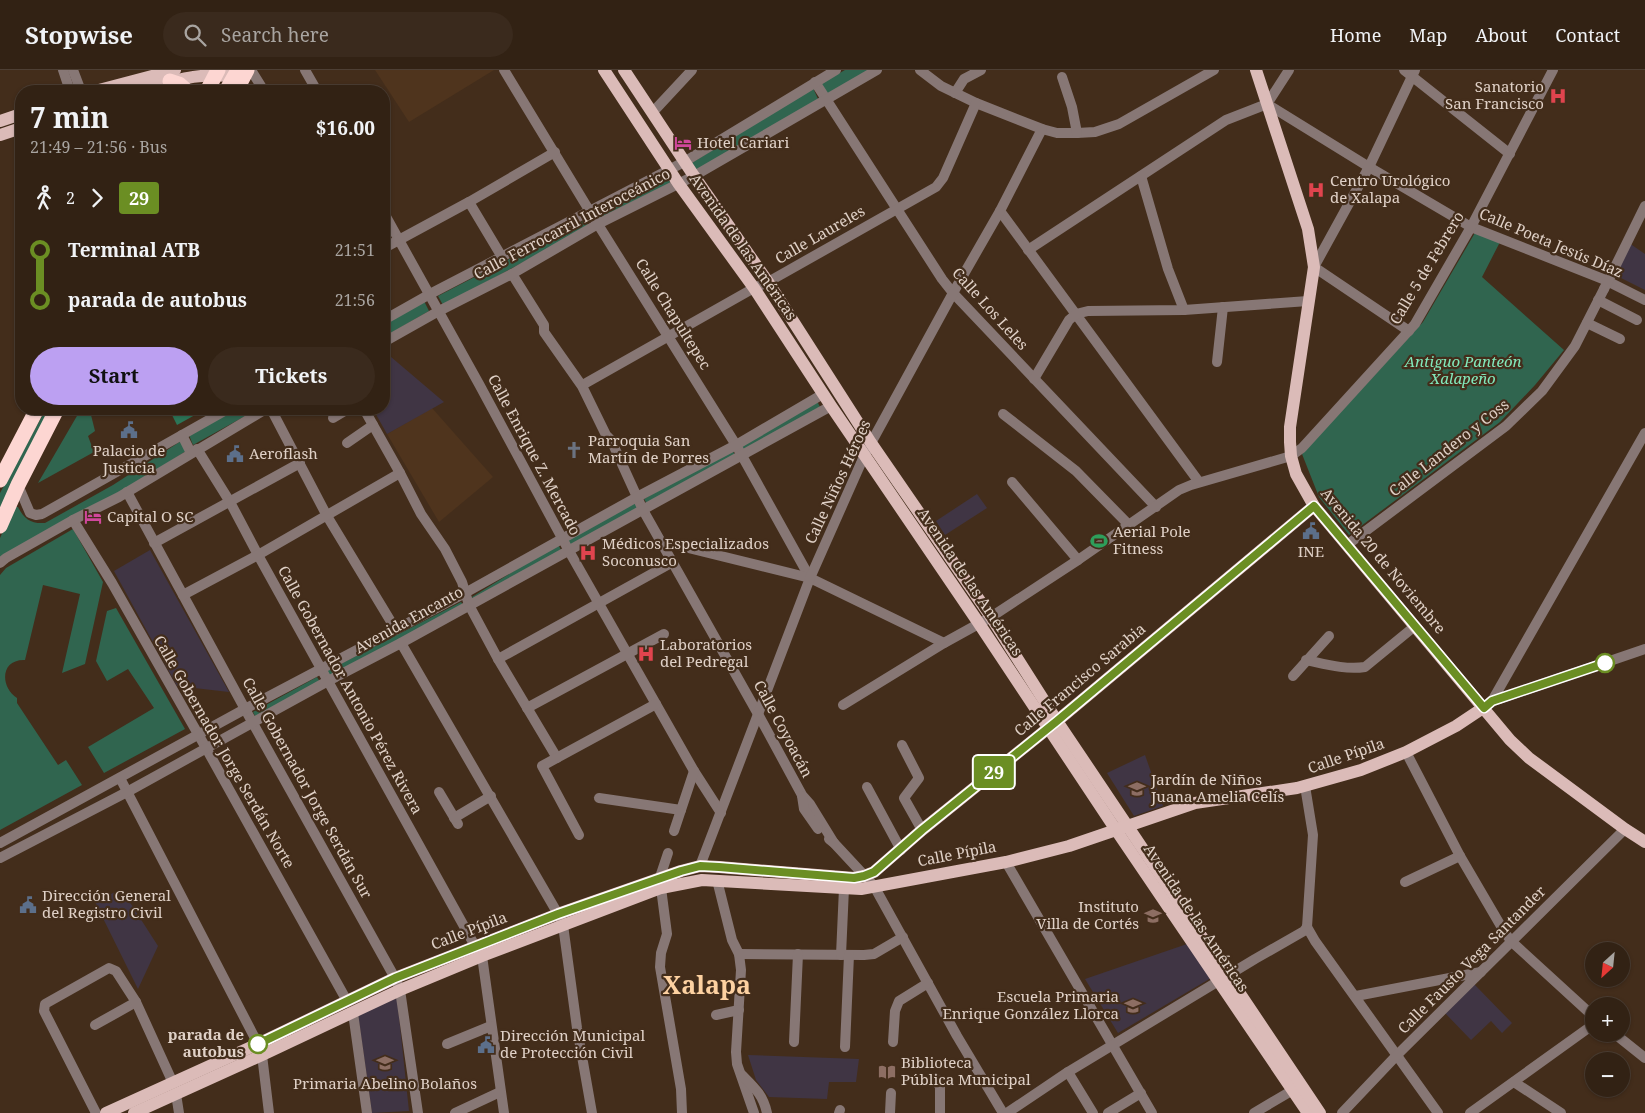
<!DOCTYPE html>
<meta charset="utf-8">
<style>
body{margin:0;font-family:"Noto Serif",serif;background:#3a2a1d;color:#f1f3f6;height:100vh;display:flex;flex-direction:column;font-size:19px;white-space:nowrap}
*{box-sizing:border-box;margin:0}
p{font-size:16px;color:#a8a4a0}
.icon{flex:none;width:28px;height:28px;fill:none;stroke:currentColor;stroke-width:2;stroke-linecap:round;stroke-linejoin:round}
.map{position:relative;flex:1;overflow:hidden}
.panel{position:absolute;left:15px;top:15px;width:375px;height:330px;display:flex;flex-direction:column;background:#322214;border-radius:20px;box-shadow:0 1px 4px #0004,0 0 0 1px #4d3f34}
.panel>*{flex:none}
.badge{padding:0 10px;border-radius:4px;font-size:18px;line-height:32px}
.needle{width:32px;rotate:207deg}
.controls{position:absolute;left:1585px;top:872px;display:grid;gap:10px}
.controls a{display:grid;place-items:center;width:45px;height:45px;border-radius:50%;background:#322214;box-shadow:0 1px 4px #0004,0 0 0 1px #4d3f34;font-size:25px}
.map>.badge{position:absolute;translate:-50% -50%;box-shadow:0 0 0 2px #fff}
.legs{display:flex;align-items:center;gap:8px;height:55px;padding:0 15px;font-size:16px}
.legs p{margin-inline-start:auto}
.summary{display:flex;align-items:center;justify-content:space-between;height:85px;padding:0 15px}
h1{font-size:28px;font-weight:700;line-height:38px}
.primary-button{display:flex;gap:10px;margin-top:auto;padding:10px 15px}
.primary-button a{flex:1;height:58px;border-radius:30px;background:#bca0f2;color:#111;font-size:20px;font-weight:700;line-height:58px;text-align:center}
.primary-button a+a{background:#3a2a1d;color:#f1f3f6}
ul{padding:0 15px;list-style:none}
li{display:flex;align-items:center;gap:18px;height:50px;font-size:19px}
li i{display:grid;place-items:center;width:8px;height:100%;margin:0 6px;background:currentColor}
li i::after{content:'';width:12px;height:12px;margin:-6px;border:4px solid;border-radius:50%;background:#322214}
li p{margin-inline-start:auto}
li:first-child i{background:linear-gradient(#0000 50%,currentColor 0)}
li:last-child i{background:linear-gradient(currentColor 50%,#0000 0)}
header{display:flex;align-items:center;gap:30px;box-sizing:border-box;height:70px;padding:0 25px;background:#322214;border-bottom:1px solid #4d3f34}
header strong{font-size:24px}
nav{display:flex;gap:28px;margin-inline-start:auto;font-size:18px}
.search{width:350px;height:45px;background:#3a2a1d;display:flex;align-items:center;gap:12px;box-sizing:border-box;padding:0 18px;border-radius:28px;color:#a8a4a0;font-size:19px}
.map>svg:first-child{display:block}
.built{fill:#4f341d}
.education{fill:#403544}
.green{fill:#30654f}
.forest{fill:#2c7557}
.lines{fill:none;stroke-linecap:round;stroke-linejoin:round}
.minor{stroke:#877775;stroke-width:10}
.major{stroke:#dbbbb8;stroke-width:12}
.highway{stroke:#fdd6d2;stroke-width:15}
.minor-bridge{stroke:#877775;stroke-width:10}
.highway-bridge{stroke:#fdd6d2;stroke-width:15}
.line-1-casing{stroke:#fff;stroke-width:11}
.line-1{stroke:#6b8e23;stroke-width:8}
.stop-1-dot{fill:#fff;stroke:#6b8e23;stroke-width:2.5}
.labels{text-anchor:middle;stroke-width:4.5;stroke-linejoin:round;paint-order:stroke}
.poi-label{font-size:15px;fill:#e0d1c7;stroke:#432d1b;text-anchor:start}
.street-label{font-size:15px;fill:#e0d1c7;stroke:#432d1b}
.park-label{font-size:15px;font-style:italic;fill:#82e9bc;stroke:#432d1b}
.stop-label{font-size:15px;font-weight:bold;fill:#e0d1c7;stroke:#432d1b;text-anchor:end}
.town-label{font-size:25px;font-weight:bold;fill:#fdd1a1;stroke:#432d1b}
</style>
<header>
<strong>Stopwise</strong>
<div class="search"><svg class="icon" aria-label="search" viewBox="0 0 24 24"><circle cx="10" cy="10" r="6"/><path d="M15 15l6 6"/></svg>Search here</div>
<nav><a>Home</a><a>Map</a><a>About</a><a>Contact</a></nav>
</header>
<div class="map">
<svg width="1645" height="1043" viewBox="0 0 1645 1043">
<rect width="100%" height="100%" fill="#432d1b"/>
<g class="built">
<polygon points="375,0 494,0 409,52"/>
<polygon points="432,338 493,407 439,452 387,364"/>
</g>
<g class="education">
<polygon points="1629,173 1645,184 1645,220 1615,205"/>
<polygon points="384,281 444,332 387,364 373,339 384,339"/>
<polygon points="977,424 987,438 945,465 936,451"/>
<polygon points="150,480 229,622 177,616 114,501"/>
<polygon points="1145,685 1163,736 1134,746 1107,703"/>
<polygon points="119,820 131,834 158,876 138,919 95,832"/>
<polygon points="1187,874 1211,908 1118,963 1085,909"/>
<polygon points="1474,914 1512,953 1502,963 1491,951 1471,970 1445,943"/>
<polygon points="397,928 409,1041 372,1043 358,945"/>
<polygon points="748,985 859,989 856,1012 829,1012 827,1029 769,1027 756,1010"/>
</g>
<g class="green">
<polygon points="845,0 870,0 827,26 820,14"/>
<polygon points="813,18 818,29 695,103 690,94"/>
<polygon points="666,105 672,116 602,156 596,145"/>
<polygon points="585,150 589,157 443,235 438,226"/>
<polygon points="1476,161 1500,172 1482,207 1564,280 1535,315 1500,352 1349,465 1319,427 1302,384 1423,252"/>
<polygon points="424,231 429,241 384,267 384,255"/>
<polygon points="817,331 820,337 744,381 740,374"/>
<polygon points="46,339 51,339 0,439 0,423"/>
<polygon points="81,339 89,339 90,341 95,361 88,366 94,382 38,413"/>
<polygon points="237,339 258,339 193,375 189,365"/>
<path d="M181,371L186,381L119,425L0,491V468L14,437H18C24,449 31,454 45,453L113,415Z"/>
<polygon points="731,378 735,385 647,434 644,429"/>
<polygon points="635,432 638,439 569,477 565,470"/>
<path d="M73,459L103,512L85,594L62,603L80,524L43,515L25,590C0,589 0,617 17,628V633L58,695L66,690L82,715L0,760V505L6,498Z"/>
<polygon points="558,474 561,480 476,535 472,527"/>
<polygon points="461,532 467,540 330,611 325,602"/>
<polygon points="116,538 185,659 104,703 88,677 154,638 128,599 107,611 96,591 107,541"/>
<polygon points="317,607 322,615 258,652 253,642"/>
</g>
<polygon class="forest" points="169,339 194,339 195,345 177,355"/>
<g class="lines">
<g class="minor">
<polyline points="63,0 70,21"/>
<polyline points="73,0 81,21"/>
<polyline points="251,0 264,21"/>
<polyline points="305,0 317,21"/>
<polyline points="504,0 589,140 736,375 810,508"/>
<polyline points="920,0 941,16 976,33 1042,59 1057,63 1077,63 1095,62 1119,54 1214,0"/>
<polyline points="1404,0 1510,84"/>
<polyline points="1062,7 1072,37 1077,63"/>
<polyline points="815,12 942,209 953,223 1156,437"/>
<polyline points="955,23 964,9 981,0"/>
<polyline points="1267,34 1369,97 1471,157 1603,209 1645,230"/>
<polyline points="1267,34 1289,0"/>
<polyline points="652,43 692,0"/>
<polyline points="1141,106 1168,199 1184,240"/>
<polyline points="469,132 502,187"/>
<polyline points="1000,141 1199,412"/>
<polyline points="384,143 479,314 569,481 694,701 721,743"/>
<polyline points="384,178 469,132 555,82"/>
<polyline points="1028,180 1226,50 1267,34"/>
<polyline points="1612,203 1645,136"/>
<polyline points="512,204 544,255 544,262 582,316 606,365 611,370 643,440 758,644 802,725 810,734 834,773"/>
<polyline points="1598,230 1637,250"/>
<polyline points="384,250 430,224 684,92 836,0"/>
<polyline points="1587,253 1620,269"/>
<polyline points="1409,261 1314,197 1369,97 1415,0"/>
<polyline points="384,272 439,241 512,204 598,154 694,106 877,0"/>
<polyline points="1217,292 1223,237"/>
<polyline points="1034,309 1069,250 1076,244 1088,241 1184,240 1308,231"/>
<polyline points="586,313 754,218 768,212 936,117 943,108 976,33"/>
<polyline points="271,339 327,446 396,560"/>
<polyline points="364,339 400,403 421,444 445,479 462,512 469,535 498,589 557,688"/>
<polyline points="1003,344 1076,401 1129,455"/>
<polyline points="333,348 348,339"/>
<polyline points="182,365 191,383"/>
<polyline points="347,373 373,355"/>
<polyline points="197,379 230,432 258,485 475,876"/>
<polyline points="1012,412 1078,490"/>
<polyline points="18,415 30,443 36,445 42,444 228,339"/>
<polyline points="127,422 245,639 395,908 400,920 418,1043"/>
<polyline points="73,450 112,513 206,678 347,931"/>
<polyline points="660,471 810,508 944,573"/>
<polyline points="154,473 300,393"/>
<polyline points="1347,475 1506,356 1542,321 1575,276 1604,219"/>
<polyline points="0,493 6,488 73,450 119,427 266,339"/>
<polyline points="183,525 258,485 400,403"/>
<path d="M401,573C453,664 506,753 558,844L563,855L577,958L592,1043"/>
<polyline points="498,589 673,492"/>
<path d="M1306,590C1325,594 1345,600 1365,597L1415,556"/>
<polyline points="1293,606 1329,566"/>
<polyline points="1492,631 1645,363"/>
<polyline points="1490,632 1645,579"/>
<polyline points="843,635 944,573 991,547 1078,490 1179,420 1191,415 1291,386 1302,378 1415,254 1471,157 1553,0"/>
<polyline points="527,638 664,564"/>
<polyline points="902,675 919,708 904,728 922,760"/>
<polyline points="1406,682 1460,786 1505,863 1512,872 1594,947"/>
<polyline points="120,708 258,974"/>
<polyline points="1305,716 1313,765 1307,857"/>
<polyline points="867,717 901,780"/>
<polyline points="439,722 458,754"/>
<polyline points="802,726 804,739 818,759"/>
<polyline points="599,728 681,740"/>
<polyline points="454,748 491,726"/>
<polyline points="674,761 694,701"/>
<polyline points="579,765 542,696 656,634"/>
<polyline points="829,769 834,773 874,816 957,966 1003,1043"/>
<polyline points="0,773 245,639 465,523 637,427 736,375 823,324"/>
<polyline points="0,788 127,722 328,611 401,573 831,336"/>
<polyline points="1006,792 1152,1043"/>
<polyline points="700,796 810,508 865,384 953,223 1000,141 1042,59"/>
<polyline points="660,807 668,783"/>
<polyline points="717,810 732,870 739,884 741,900 736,982 737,994 754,1043"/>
<polyline points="1405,812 1460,786"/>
<polyline points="661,818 667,864 661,883 660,897 681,1019 682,1043"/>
<polyline points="1307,857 1315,871 1438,1043"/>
<polyline points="739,884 864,885 874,884 903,867"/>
<polyline points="841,885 844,818"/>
<polyline points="482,886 504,1043"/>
<polyline points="1356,926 1481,902"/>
<polyline points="353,943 367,1043"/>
<polyline points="716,945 739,940"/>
<polyline points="95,955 136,932"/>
<polyline points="1615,964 1645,988"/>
<polyline points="794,972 798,884"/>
<polyline points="893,972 895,941 899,931 928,913"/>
<polyline points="447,974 491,956"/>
<polyline points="845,977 849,885"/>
<polyline points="262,985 269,1043"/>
<polyline points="1068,1002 1093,1043"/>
<path d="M742,1005C755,1018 763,1025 767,1043"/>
<polyline points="935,1008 940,1017 940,1043"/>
<polyline points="1514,1012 1561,1043"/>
<polyline points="176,1024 179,1043"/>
<polyline points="96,1043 44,941 45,934 109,898 116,901 136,932 173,1013"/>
<polyline points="455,1043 500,1022"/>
<polyline points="839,1043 840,1040"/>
<polyline points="890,1043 891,1023"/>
<polyline points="1007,1043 1068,1002 1255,889 1304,861 1307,857"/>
<polyline points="1108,1043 1141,1023"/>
<polyline points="1254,1043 1293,1020"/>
<polyline points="1342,1043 1397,985 1625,759"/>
<polyline points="1470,1043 1594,954"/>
</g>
<g class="major">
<polyline points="604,0 678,113 754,218 831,336 978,552 1116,760 1308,1043"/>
<polyline points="624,0 694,106 768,212 871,373 991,547 1057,651 1320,1043"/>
<polyline points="1256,0 1308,159 1314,197 1290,357 1290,372 1291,386 1296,404 1314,436 1510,670 1529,688 1625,759 1645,772"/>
<polyline points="95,21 175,0"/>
<path d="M135,21C172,11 204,0 242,8"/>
<polyline points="0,51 21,44"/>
<polyline points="0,65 21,58"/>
<polyline points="106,1043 258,974 395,908 558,844 681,801 700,796 719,797 854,808 864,806 874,802 922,760 1057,651 1314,436"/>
<polyline points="134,1043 262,985 400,920 482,886 661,818 702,810 861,819 1006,792 1069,776 1195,733 1297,718 1361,700 1406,682 1456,656 1483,638"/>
</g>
<g class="highway">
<polyline points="170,11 179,14 187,21"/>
<polyline points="207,21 218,0"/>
<polyline points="236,21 247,0"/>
<polyline points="0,410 37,339"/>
<polyline points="0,456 18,415 57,339"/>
</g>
<polyline class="minor-bridge" points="1604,219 1612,203"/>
<polyline class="highway-bridge" points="226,21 238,0"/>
</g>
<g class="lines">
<g class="line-1-casing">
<polyline id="line-1" points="258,974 395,908 558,844 681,801 700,796 719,797 854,808 864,806 874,802 922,760 1057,651 1314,436 1484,638 1492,631 1605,593"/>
</g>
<use href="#line-1" class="line-1"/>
</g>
<defs>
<g id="hospital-bare" transform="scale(1.35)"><path d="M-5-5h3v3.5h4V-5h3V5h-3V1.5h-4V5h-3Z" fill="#e0444e" stroke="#432d1b" stroke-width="2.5" paint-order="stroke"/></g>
<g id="hotel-bare" transform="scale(1.35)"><path d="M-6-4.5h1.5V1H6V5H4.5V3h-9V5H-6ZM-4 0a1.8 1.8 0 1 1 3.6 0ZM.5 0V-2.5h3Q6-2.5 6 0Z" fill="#d1479c" stroke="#432d1b" stroke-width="2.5" paint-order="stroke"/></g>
<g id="civic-bare" transform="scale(1.35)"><path d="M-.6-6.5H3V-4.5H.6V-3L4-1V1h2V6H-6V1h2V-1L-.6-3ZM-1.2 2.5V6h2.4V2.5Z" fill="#5c6f8a" stroke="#432d1b" stroke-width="2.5" paint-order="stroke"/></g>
<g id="church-bare" transform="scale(1.35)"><path d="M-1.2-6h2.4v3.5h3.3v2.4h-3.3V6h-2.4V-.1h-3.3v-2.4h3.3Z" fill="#6b7280" stroke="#432d1b" stroke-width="2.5" paint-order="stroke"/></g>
<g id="stadium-bare" transform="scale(1.35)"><path d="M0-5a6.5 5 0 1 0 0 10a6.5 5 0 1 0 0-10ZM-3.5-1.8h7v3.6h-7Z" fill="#2e9e5b" stroke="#432d1b" stroke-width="2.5" paint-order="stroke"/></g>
<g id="school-bare" transform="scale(1.35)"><path d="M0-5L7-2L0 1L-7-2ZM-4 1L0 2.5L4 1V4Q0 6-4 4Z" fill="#8d6e63" stroke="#432d1b" stroke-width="2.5" paint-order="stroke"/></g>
<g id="library-bare" transform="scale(1.35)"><path d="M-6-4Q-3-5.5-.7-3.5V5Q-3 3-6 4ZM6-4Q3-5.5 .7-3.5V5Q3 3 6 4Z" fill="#8d6e63" stroke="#432d1b" stroke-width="2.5" paint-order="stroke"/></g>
</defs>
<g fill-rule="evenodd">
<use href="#hospital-bare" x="1558" y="26"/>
<use href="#hotel-bare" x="683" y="73"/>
<use href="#hospital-bare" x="1316" y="120"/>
<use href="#civic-bare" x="129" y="360"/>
<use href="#church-bare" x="574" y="380"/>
<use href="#civic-bare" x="235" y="384"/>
<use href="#hotel-bare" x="93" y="447"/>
<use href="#civic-bare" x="1311" y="461"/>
<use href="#stadium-bare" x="1099" y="471"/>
<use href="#hospital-bare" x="588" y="483"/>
<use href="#hospital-bare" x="646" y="584"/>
<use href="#school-bare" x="1137" y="719"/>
<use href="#civic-bare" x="28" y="835"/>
<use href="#school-bare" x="1153" y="846"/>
<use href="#school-bare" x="1133" y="936"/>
<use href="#civic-bare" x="486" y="975"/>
<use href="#school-bare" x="385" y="993"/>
<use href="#library-bare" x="887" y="1002"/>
</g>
<g class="stop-1-dot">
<circle cx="1605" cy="593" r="9"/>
<circle cx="258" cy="974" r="9"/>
</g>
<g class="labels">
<g class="poi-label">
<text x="1544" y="22" text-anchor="end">Sanatorio<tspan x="1544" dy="17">San Francisco</tspan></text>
<text x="697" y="78">Hotel Cariari</text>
<text x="1330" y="116">Centro Urológico<tspan x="1330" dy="17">de Xalapa</tspan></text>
<text x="588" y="376">Parroquia San<tspan x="588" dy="17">Martín de Porres</tspan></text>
<text x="129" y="386" text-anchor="middle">Palacio de<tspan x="129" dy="17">Justicia</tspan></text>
<text x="249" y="389">Aeroflash</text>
<text x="107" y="452">Capital O SC</text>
<text x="1113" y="467">Aerial Pole<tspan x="1113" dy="17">Fitness</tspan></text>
<text x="602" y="479">Médicos Especializados<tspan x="602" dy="17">Soconusco</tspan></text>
<text x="1311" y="487" text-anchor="middle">INE</text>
<text x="660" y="580">Laboratorios<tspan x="660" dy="17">del Pedregal</tspan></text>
<text x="1151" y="715">Jardín de Niños<tspan x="1151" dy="17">Juana Amelia Celís</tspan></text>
<text x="42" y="831">Dirección General<tspan x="42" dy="17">del Registro Civil</tspan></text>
<text x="1139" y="842" text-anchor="end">Instituto<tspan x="1139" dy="17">Villa de Cortés</tspan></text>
<text x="1119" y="932" text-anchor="end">Escuela Primaria<tspan x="1119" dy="17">Enrique González Llorca</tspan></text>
<text x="500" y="971">Dirección Municipal<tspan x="500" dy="17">de Protección Civil</tspan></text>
<text x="901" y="998">Biblioteca<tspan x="901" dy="17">Pública Municipal</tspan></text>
<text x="385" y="1019" text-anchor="middle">Primaria Abelino Bolaños</text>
</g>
<g class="street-label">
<text transform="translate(572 154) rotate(-28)" y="5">Calle Ferrocarril Interoceánico</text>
<text transform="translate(820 165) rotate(-30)" y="5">Calle Laureles</text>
<text transform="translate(1551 173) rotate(23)" y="5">Calle Poeta Jesús Díaz</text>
<text transform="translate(743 177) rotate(55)" y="5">Avenida de las Américas</text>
<text transform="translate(1427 198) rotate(-59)" y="5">Calle 5 de Febrero</text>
<text transform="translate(990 239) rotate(48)" y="5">Calle Los Leles</text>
<text transform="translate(673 244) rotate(58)" y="5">Calle Chapultepec</text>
<text transform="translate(1449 378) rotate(-38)" y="5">Calle Landero y Coss</text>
<text transform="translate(534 385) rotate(62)" y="5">Calle Enrique Z. Mercado</text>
<text transform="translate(838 412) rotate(-65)" y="5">Calle Niños Héroes</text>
<text transform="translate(1383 491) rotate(50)" y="5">Avenida 20 de Noviembre</text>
<text transform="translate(970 512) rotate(56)" y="5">Avenida de las Américas</text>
<text transform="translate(409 550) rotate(-29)" y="5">Avenida Encanto</text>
<text transform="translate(1080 610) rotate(-40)" y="5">Calle Francisco Sarabia</text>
<text transform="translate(350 620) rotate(61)" y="5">Calle Gobernador Antonio Pérez Rivera</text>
<text transform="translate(783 659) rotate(62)" y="5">Calle Coyoacán</text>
<text transform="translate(224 682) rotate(60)" y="5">Calle Gobernador Jorge Serdán Norte</text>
<text transform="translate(1346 686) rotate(-19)" y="5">Calle Pípila</text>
<text transform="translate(307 718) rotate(61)" y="5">Calle Gobernador Jorge Serdán Sur</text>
<text transform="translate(957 784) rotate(-11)" y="5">Calle Pípila</text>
<text transform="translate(1196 848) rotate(56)" y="5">Avenida de las Américas</text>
<text transform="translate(469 861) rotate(-21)" y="5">Calle Pípila</text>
<text transform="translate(1472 890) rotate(-45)" y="5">Calle Fausto Vega Santander</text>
</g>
<g class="park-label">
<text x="1463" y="297">Antiguo Panteón<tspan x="1463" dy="17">Xalapeño</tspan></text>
</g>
<g class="stop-label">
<text x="244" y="970">parada de<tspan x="244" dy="17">autobus</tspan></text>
</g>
<g class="town-label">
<text x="707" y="924">Xalapa</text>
</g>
</g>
</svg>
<div class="controls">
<a><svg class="needle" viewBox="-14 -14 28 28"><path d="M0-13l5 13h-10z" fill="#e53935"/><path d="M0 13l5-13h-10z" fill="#a8a4a0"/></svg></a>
<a>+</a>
<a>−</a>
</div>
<b class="badge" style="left:994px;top:702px;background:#6b8e23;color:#fff">29</b>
<section class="panel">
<div class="summary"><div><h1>7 min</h1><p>21:49 – 21:56 · Bus</p></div><b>$16.00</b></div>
<div class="legs"><svg class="icon" aria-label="walk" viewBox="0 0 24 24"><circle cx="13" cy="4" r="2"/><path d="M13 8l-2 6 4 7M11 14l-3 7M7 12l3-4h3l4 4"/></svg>2<svg class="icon" aria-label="forward" viewBox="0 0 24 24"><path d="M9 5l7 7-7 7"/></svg><b class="badge" style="background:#6b8e23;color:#fff">29</b></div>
<ul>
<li><i style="color:#6b8e23"></i><b>Terminal ATB</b><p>21:51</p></li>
<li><i style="color:#6b8e23"></i><b>parada de autobus</b><p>21:56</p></li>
</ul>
<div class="primary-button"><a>Start</a><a>Tickets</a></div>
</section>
</div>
